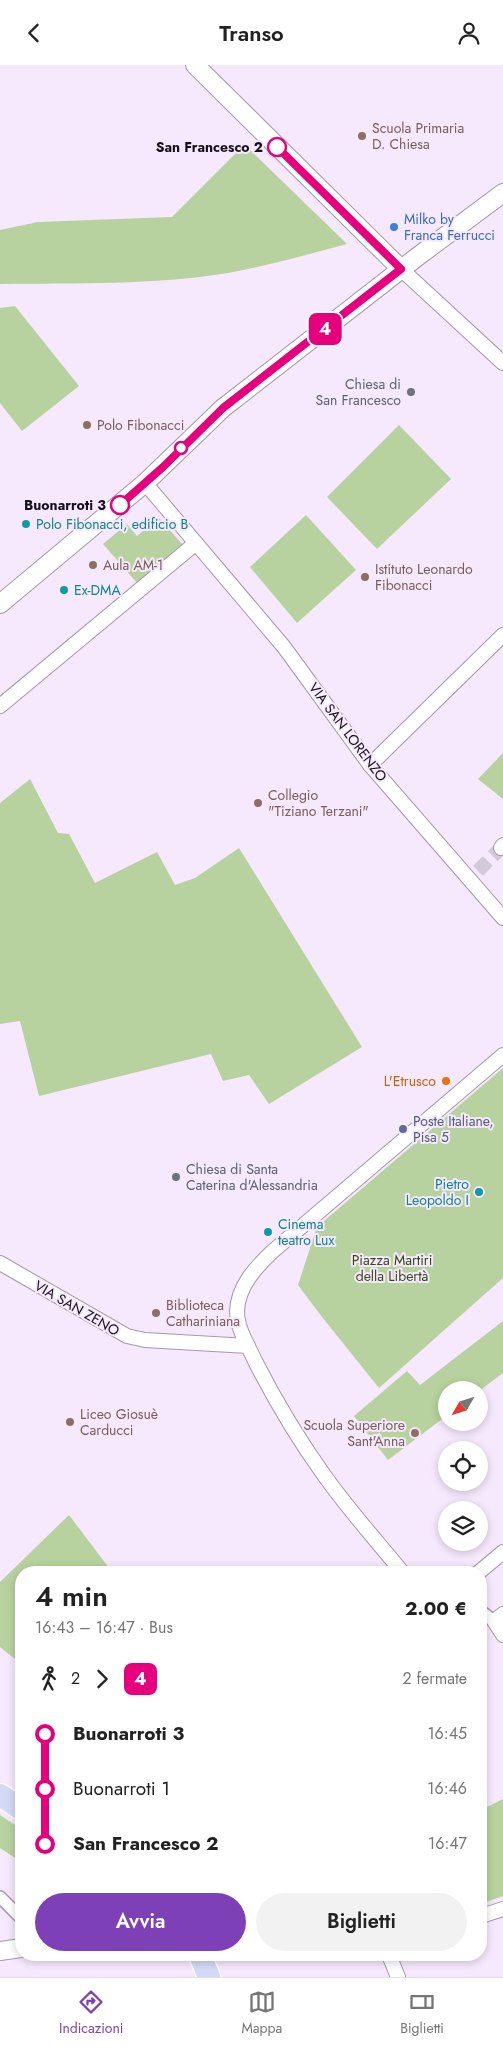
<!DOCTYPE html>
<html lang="it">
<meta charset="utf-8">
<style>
body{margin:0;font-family:Jost,sans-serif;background:#f2f2f2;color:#222;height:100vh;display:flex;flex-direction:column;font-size:19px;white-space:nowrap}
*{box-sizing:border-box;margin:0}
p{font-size:16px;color:#767676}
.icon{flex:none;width:28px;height:28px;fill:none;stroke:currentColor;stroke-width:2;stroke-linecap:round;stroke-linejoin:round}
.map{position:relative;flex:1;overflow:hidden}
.details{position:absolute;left:15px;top:1501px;width:472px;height:395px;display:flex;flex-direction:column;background:#fff;border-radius:20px;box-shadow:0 2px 8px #0003}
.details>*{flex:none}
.badge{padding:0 10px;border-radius:8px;font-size:18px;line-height:32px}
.needle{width:32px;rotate:231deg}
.fabs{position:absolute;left:438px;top:1316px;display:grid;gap:10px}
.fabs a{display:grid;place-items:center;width:50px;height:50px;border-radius:50%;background:#fff;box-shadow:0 2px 8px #0003;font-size:25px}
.map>.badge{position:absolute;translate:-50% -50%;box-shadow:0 0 0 2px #fff}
.legs{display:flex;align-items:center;gap:8px;height:55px;padding:0 20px;font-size:16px}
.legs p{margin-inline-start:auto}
.head{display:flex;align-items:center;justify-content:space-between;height:85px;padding:0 20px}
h1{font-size:28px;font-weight:600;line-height:38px}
.primary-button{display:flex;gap:10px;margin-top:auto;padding:10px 20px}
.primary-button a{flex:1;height:58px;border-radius:30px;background:#7e40b6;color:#fff;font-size:20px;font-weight:600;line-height:58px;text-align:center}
.primary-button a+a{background:#f2f2f2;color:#222}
ul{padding:0 20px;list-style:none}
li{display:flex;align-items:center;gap:18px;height:55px;font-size:19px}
li i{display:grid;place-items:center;width:8px;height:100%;margin:0 6px;background:currentColor}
li i::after{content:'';width:12px;height:12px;margin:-6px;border:4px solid;border-radius:50%;background:#fff}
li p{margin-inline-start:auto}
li:first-child i{background:linear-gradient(#0000 50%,currentColor 0)}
li:last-child i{background:linear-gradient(currentColor 50%,#0000 0)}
header{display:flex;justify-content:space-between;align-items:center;height:65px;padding:0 20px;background:#fff;font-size:22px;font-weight:600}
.tab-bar{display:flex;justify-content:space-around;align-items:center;height:70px;border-top:1px solid #e0e0e0;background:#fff;font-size:14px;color:#767676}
.tab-bar a{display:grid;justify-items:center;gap:2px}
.tab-bar .active{color:#7e40b6}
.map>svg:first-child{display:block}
.green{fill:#b7d29f}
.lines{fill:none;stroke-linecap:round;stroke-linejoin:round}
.minor-tunnel{stroke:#d4c8db;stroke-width:14;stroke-dasharray:14 7;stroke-linecap:butt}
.pedestrian-casing{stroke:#a598ac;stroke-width:14}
.minor-casing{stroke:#a598ac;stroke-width:16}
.tertiary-casing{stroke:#a598ac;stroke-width:20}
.primary-casing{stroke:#fff;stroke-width:25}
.pedestrian{stroke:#fff;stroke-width:11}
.minor{stroke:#fff;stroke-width:14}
.tertiary{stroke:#fff;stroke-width:18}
.primary{stroke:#d4daf6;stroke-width:22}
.line-1-casing{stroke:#fff;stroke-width:11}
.line-1{stroke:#e6007e;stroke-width:8}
.education-dot{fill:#8d6e63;stroke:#f6e8fd;stroke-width:2}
.stop-1-dot{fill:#fff;stroke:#e6007e;stroke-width:2.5}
.shop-dot{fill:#3f7fe0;stroke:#f6e8fd;stroke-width:2}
.worship-dot{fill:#6b7280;stroke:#f6e8fd;stroke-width:2}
.culture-dot{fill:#0f9aa8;stroke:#f6e8fd;stroke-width:2}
.food-dot{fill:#e8710a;stroke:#f6e8fd;stroke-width:2}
.service-dot{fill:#5c6f8a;stroke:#f6e8fd;stroke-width:2}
.labels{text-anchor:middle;stroke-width:4;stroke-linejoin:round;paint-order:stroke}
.education-label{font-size:14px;fill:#785e54;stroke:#f6e8fd;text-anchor:start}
.stop-label{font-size:14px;font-weight:bold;fill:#161119;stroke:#f6e8fd;text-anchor:end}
.shop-label{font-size:14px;fill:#366cbe;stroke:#f6e8fd;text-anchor:start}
.worship-label{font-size:14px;fill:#5b616d;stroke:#f6e8fd;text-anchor:end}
.culture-label{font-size:14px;fill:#0d838f;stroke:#f6e8fd;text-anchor:start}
.street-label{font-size:14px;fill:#161119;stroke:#f6e8fd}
.food-label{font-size:14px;fill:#c56008;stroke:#f6e8fd;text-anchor:end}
.service-label{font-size:14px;fill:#4e5e75;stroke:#f6e8fd;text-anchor:start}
.park-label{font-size:14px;fill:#314914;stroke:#f6e8fd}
</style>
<header><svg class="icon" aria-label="back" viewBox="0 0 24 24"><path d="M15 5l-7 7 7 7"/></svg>Transo<svg class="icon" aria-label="person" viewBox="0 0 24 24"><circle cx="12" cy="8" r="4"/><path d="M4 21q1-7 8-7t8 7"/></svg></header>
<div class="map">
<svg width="503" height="1912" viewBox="0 0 503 1912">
<rect width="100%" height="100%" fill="#f6e8fd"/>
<g class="green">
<path d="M247,82L347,179C308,189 268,201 228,208C153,220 76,218 0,219V165L38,157L172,152L237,87Z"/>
<polygon points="15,241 79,321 22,366 0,338 0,243"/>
<polygon points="399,360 451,414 377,484 327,432"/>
<polygon points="306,450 356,505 297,558 250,502"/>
<polygon points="159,453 183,480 138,519 103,479 127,459 137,471"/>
<polygon points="503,688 503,734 478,714"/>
<polygon points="30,714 58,768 69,769 95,818 157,787 175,820 195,813 239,783 362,982 269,1039 249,1010 223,1016 211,989 39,1031 20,956 0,959 0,738"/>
<polygon points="503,1003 503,1213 379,1323 322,1252 298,1220 317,1162"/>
<polygon points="503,1256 503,1308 479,1326 446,1325 446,1351 388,1395 354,1351 407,1306 420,1320"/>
<polygon points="69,1450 112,1507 21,1508 21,1599 0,1582 0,1517"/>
<polygon points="503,1734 503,1831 481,1839 481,1745"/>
<polygon points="0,1750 21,1764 21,1783 15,1793 0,1783"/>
</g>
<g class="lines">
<polyline class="minor-tunnel" points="478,806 501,783"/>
<g class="pedestrian-casing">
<g id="pedestrian">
<polyline points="481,1546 494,1556"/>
<polyline points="0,1832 21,1853"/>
</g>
</g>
<g class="minor-casing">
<g id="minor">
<polyline points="401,204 503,298"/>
<polyline points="145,418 284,582 370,700 503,853"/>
<polyline points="0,641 196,478"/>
<polyline points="370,700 503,570"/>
<polyline points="501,783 503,780"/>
<polyline points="0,1198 127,1271 145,1275 248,1281"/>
<path d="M403,1508C376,1475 348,1444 324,1410C298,1374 275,1335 255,1296C248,1280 237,1264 237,1246C238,1221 256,1202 273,1186L503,990"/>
<polyline points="478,1508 503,1487"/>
<polyline points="503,1549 494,1556 503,1570"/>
<polyline points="481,1851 503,1844"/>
<polyline points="389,1890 398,1912"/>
</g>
</g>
<g class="tertiary-casing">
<g id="tertiary">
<polyline points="195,0 401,204"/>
<polyline points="0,539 145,418 223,343 417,192 503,128"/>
<polyline points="0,1886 21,1883"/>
</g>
</g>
<g class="primary-casing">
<g id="primary">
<polyline points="0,1730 21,1744"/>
<polyline points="200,1890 209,1912"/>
</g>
</g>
<use href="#pedestrian" class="pedestrian"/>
<use href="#minor" class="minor"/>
<use href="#tertiary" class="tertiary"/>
<use href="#primary" class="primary"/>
</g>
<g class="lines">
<g class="line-1-casing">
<polyline id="line-1" points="120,440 163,402 223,343 401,204 277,82"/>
</g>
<use href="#line-1" class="line-1"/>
</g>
<g class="education-dot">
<circle cx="362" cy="71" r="5"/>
<circle cx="87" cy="360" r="5"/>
<circle cx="93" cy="500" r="5"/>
<circle cx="365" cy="512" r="5"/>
<circle cx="258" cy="738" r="5"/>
<circle cx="156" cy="1248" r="5"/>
<circle cx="70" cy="1357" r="5"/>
<circle cx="415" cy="1368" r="5"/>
</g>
<g class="stop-1-dot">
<circle cx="277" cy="82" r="9"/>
<circle cx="181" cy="383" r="6"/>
<circle cx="120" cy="440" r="9"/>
</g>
<circle class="shop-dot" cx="394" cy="162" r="5"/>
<g class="worship-dot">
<circle cx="411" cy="327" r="5"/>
<circle cx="176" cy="1112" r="5"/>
</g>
<g class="culture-dot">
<circle cx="26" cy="459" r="5"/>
<circle cx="64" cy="525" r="5"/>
<circle cx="479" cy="1127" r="5"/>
<circle cx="268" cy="1167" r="5"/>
</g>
<circle class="food-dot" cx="446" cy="1016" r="5"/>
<circle class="service-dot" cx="403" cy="1064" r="5"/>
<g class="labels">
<g class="education-label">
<text x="372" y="68">Scuola Primaria<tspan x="372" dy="16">D. Chiesa</tspan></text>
<text x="97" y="365">Polo Fibonacci</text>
<text x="103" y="505">Aula AM-1</text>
<text x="375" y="509">Istituto Leonardo<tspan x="375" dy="16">Fibonacci</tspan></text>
<text x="268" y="735">Collegio<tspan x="268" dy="16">"Tiziano Terzani"</tspan></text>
<text x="166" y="1245">Biblioteca<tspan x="166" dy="16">Cathariniana</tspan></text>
<text x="80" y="1354">Liceo Giosuè<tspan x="80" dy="16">Carducci</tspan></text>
<text x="405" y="1365" text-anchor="end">Scuola Superiore<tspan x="405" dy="16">Sant'Anna</tspan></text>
</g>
<g class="stop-label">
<text x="263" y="87">San Francesco 2</text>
<text x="106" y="445">Buonarroti 3</text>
</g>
<g class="shop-label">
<text x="404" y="159">Milko by<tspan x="404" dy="16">Franca Ferrucci</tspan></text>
</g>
<g class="worship-label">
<text x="401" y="324">Chiesa di<tspan x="401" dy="16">San Francesco</tspan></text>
<text x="186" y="1109" text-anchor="start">Chiesa di Santa<tspan x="186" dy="16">Caterina d'Alessandria</tspan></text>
</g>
<g class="culture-label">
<text x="36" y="464">Polo Fibonacci, edificio B</text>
<text x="74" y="530">Ex-DMA</text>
<text x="469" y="1124" text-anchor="end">Pietro<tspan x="469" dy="16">Leopoldo I</tspan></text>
<text x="278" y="1164">Cinema<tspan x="278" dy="16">teatro Lux</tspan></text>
</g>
<g class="street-label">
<text transform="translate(348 667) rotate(53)" y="5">VIA SAN LORENZO</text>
<text transform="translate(77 1243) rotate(30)" y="5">VIA SAN ZENO</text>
</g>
<g class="food-label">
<text x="436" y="1021">L'Etrusco</text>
</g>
<g class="service-label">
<text x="413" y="1061">Poste Italiane,<tspan x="413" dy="16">Pisa 5</tspan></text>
</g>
<g class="park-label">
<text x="392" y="1200">Piazza Martiri<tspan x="392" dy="16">della Libertà</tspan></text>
</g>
</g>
</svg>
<div class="fabs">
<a><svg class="needle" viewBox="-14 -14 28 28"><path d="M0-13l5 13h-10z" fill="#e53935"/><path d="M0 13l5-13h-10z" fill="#767676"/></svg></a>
<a><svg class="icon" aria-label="locate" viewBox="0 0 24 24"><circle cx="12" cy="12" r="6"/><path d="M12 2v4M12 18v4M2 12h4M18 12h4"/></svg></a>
<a><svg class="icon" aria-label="layers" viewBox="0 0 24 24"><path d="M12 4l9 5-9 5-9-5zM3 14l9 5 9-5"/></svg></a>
</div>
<b class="badge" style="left:325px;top:264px;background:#e6007e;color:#fff">4</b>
<section class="details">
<div class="head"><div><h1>4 min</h1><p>16:43 – 16:47 · Bus</p></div><b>2.00 €</b></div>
<div class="legs"><svg class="icon" aria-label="walk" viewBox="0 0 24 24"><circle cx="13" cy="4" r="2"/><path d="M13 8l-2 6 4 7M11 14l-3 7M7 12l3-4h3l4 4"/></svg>2<svg class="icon" aria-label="forward" viewBox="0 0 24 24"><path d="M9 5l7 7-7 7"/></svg><b class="badge" style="background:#e6007e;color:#fff">4</b><p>2 fermate</p></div>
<ul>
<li><i style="color:#e6007e"></i><b>Buonarroti 3</b><p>16:45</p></li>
<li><i style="color:#e6007e"></i><span>Buonarroti 1</span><p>16:46</p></li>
<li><i style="color:#e6007e"></i><b>San Francesco 2</b><p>16:47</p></li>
</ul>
<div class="primary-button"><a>Avvia</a><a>Biglietti</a></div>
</section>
</div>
<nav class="tab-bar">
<a class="active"><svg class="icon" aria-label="directions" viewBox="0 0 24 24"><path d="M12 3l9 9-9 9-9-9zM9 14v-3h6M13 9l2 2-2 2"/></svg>Indicazioni</a>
<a><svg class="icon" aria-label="map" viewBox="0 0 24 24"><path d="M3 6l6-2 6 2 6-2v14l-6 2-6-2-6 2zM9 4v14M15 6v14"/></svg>Mappa</a>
<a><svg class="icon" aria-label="tickets" viewBox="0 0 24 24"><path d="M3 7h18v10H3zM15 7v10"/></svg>Biglietti</a>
</nav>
